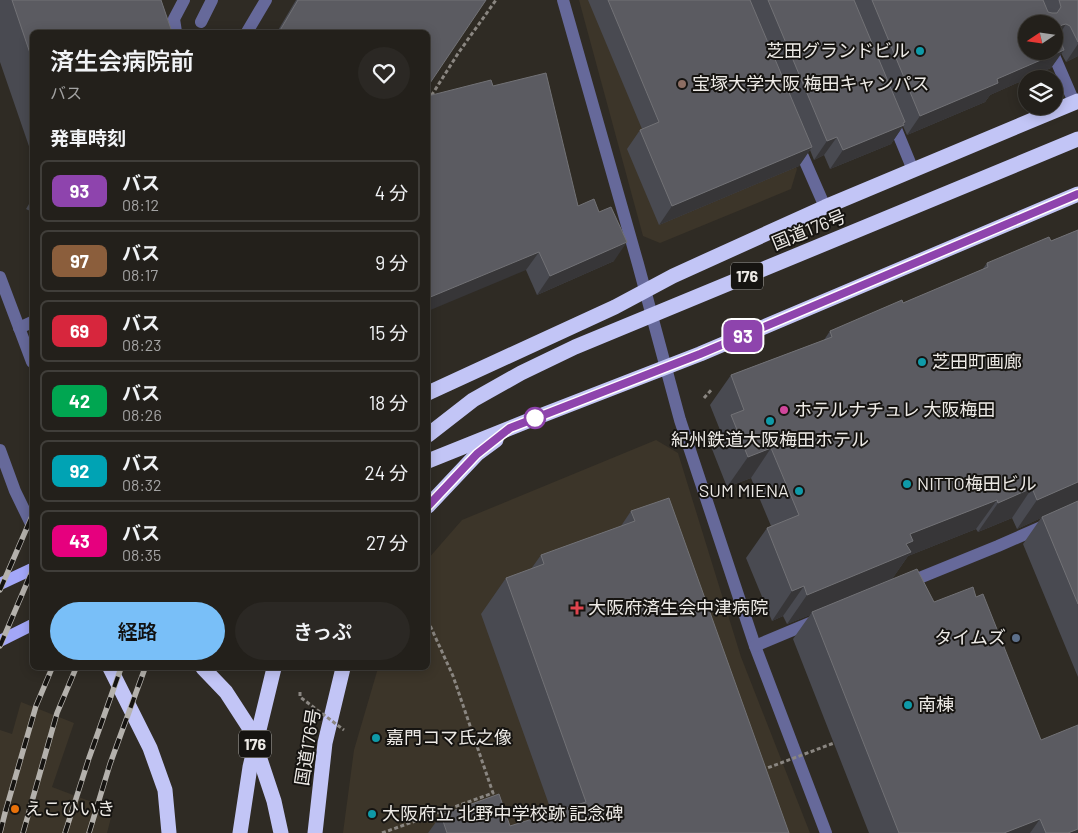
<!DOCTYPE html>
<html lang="ja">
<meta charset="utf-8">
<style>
body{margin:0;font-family:Barlow,"Noto Sans JP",sans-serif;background:#2b2824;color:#f1f3f6;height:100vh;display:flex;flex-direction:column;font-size:19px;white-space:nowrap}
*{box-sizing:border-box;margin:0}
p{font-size:16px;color:#a3a3a3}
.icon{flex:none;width:28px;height:28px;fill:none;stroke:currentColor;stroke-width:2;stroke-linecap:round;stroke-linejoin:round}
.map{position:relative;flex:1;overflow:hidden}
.sheet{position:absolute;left:30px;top:30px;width:400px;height:640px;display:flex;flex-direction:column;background:#23201b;border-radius:8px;box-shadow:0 2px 12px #0003,0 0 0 1px #403e3a}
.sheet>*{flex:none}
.badge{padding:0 10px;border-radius:8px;font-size:18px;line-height:32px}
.needle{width:32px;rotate:257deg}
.controls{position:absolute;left:1018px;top:15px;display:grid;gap:10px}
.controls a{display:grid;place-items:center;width:45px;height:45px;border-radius:50%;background:#23201b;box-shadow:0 2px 12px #0003,0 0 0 1px #403e3a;font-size:25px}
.map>.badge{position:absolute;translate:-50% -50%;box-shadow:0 0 0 2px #fff}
h2{padding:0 20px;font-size:19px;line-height:45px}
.round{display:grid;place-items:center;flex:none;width:52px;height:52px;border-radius:26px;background:#2b2824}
.summary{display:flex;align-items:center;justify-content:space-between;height:85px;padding:0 20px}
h1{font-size:24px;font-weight:600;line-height:38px}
.primary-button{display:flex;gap:10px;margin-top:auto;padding:10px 20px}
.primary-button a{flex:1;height:58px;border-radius:30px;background:#79bff8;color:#111;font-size:20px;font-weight:600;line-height:58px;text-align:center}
.primary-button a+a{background:#2b2824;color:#f1f3f6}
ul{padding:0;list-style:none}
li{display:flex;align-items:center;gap:15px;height:62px;margin:0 10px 8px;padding:0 10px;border:2px solid #403e3a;border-radius:8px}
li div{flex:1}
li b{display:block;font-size:19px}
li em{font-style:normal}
li .badge{min-width:55px;font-weight:700;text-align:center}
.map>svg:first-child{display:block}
.built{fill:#3c3529}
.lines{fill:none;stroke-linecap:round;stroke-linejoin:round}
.path{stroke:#8a8681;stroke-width:3;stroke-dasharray:4 2.5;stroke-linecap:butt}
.minor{stroke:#66699a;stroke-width:12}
.major{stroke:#a3a7f8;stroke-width:12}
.highway{stroke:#c2c5f6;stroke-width:15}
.rail-casing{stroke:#b4b1ac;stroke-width:5.5}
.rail{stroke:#161411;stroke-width:4;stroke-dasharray:11;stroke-linecap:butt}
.path-bridge{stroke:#8a8681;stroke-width:3;stroke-dasharray:4 2.5;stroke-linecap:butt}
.highway-bridge{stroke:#c2c5f6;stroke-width:15}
.wall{fill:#494a51}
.shaded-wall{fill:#373638}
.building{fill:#5b5b61;stroke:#727276;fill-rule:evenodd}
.line-casing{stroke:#fff;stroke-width:11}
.line{stroke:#8e44ad;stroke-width:8}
.culture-dot{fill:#0f9aa8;stroke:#161411;stroke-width:2}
.education-dot{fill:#8d6e63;stroke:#161411;stroke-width:2}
.hotel-dot{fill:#d1479c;stroke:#161411;stroke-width:2}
.stop-dot{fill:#fff;stroke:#8e44ad;stroke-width:2.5}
.health-dot{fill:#e0444e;stroke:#161411;stroke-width:2}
.service-dot{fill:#5c6f8a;stroke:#161411;stroke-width:2}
.food-dot{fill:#e8710a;stroke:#161411;stroke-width:2}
.labels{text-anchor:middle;stroke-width:4;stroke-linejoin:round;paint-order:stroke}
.shield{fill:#161411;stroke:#acaaa6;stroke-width:1}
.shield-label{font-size:16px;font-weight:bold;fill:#edeae6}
.poi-label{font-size:18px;fill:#edeae6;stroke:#161411;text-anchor:start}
.street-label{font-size:18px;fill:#edeae6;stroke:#161411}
</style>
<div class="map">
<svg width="1078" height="833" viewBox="0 0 1078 833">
<rect width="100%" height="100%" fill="#2f2b24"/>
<g class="built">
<polygon points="579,0 726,0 797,169 791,189 660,243 643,236"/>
<polygon points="656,440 678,453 741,657 810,833 343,833 354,750 378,668 428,668 428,559 462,520"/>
<polygon points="21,702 74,723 52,787 113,810 107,833 0,833 0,730 12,734"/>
</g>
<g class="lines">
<g class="path">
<polyline points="428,101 459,52 496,0"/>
<polyline points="704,398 712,389"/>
<polyline points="382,833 493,793 453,676 428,621"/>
</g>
<g class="minor">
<polyline points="563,0 638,264 680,420 755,646 826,833"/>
<polyline points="201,22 212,0"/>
<polyline points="176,32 174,19 184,0"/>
<polyline points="247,32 266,0"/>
<polyline points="1052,51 1074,102"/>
<polyline points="892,119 913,170"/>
<polyline points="797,143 825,207"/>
<polyline points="0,277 32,362"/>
<polyline points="19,328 32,322"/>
<polyline points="0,450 15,491 32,526"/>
<polyline points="907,583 998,546 1078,511"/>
<polyline points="755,646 817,620"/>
</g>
<g class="major">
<polyline points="0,584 32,569"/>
<polyline points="0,641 32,625"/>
</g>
<g class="highway">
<polyline points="428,393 615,307 673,276 825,207 1078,101"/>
<polyline points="428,461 535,418 700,354 1078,194"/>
<polyline points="428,506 477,454 496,440"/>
<polyline points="110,668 150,748 165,790 169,833"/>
<polyline points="203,668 226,692 250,729 274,801 281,833"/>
<polyline points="315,833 325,743 343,668"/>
</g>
<g class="rail-casing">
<g id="rail">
<polyline points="0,590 32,516"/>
<polyline points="0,646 32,571"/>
<polyline points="0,833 5,813 36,706 52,668"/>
<polyline points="23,833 57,713 76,668"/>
<polyline points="65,833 89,758 121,668"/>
<polyline points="89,833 110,764 145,668"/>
</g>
</g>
<use href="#rail" class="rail"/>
<g class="path-bridge">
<polyline points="300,692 300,697 344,730"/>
<polyline points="762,770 834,743"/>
</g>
<g class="highway-bridge">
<polyline points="428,435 473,400 521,373 575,347 1078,139"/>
<polyline points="240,833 250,767 274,668"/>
</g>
</g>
<g class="wall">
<polygon points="0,0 161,0 32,32 32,155 0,62"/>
<polygon points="296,0 486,0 428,32 277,32"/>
<polygon points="588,0 1078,0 1078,56 1066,62 1061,53 1051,68 990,95 985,102 907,135 903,126 891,144 830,169 824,155 814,160 810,150 799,166 659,225 627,149 640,130 642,129"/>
<polygon points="493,86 578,206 614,261 537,295 526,270"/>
<polygon points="32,199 32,212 26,209"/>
<polygon points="1078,230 1078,677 1023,544 1041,518 1017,529 1012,518 978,532 976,529 908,556 892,579 934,602 976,597 1078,833 869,833 793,639 810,615 787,624 783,616 772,621 746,558 767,528 771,526 751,478 727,487 710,444 720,430 710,405 731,375 824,340 830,331 903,303 982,270 987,263 1051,241"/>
<polygon points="631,511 789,833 428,833 441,815 510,826 552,813 481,614 506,578 531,569 541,555 621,526"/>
</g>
<g class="shaded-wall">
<polygon points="1066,24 1054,43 1059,27 1062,25"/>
<polygon points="1078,44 1078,56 1066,62"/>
<polygon points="1064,50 1051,68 990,95 985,102 907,135 920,116 997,79"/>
<polygon points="905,122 903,126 904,125 891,144 830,169 843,150"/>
<polygon points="837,137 824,155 814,160 827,141"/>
<polygon points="812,147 799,166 659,225 672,206"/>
<polygon points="627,242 614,261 537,295 550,276"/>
<polygon points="539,252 526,270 428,311 428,298"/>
<polygon points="771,448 751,478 727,487 748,457"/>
<polygon points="1078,482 1078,503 1042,517 1041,518 1017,529 1037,500"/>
<polygon points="1032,488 1012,518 978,532 998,503"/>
<polygon points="997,500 976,529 908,556 890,582 812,612 810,615 787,624 807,595 910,534"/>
<polygon points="804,586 783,616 772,621 792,591"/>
<polygon points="1040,819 1030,833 1004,833"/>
<polygon points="1078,829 1078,833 1068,833"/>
</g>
<g class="building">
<polygon points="12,0 161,0 172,32 32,32 32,59"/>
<polygon points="298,0 486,0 428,86 428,32 279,32"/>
<polygon points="608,0 750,0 812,147 672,206 640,130 659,122"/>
<polygon points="768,0 854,0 905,122 903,123 904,125 843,150 837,137 827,141"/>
<path d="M872,0H1043L1048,12L1052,13H1057L1061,7L1059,0H1078V42L1070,26L1066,24L1062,25L1059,27L1057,32L1064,50L997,79L998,83L920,116ZM1026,24H1054V51H1026Z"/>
<polygon points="546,73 578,206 594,199 599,212 611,207 627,242 550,276 539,252 428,298 428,96 491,80 493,86"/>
<polygon points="1078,230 1078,482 1037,500 1032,488 998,503 997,500 910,534 913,541 906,544 911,552 807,595 804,586 792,591 767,528 799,515 771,448 748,457 731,415 744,410 731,375 832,337 830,331 902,300 903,303 988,267 987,263 1049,237 1051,241"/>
<polygon points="669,498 789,833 447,833 441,815 499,794 510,826 586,802 506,578 544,564 541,555 635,521 631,511"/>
<polygon points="1078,501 1078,604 1042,517"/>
<polygon points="917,569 934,602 973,587 976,597 983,594 1041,740 1078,725 1078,829 1068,833 1046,833 1040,819 1004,833 899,833 812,612"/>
</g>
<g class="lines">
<g class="line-casing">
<polyline id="line" points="428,506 477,454 510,428 700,354 1078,194"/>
</g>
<use href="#line" class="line"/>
</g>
<g class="culture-dot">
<circle cx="920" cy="51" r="5"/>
<circle cx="922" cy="362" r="5"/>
<circle cx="770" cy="421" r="5"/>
<circle cx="907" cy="484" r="5"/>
<circle cx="799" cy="491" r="5"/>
<circle cx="908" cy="705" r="5"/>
<circle cx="376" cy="738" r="5"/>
<circle cx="372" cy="814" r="5"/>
</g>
<circle class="education-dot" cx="682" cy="84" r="5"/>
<circle class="hotel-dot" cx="784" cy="410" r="5"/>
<circle class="stop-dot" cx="535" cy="418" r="10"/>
<path class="health-dot" d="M574.5 600.5h5v5h5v5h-5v5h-5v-5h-5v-5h5z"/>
<circle class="service-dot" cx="1016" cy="638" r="5"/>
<circle class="food-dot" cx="15" cy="809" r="5"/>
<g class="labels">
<g class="shield">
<rect x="731" y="262.5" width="32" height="27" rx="4"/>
<rect x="239" y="730.5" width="32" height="27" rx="4"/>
</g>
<g class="shield-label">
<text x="747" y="282">176</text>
<text x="255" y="750">176</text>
</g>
<g class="poi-label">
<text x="910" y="57" text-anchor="end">芝田グランドビル</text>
<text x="692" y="90">宝塚大学大阪 梅田キャンパス</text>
<text x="932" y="368">芝田町画廊</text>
<text x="794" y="416">ホテルナチュレ 大阪梅田</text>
<text x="770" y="446" text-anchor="middle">紀州鉄道大阪梅田ホテル</text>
<text x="917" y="490">NITTO梅田ビル</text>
<text x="789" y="497" text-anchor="end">SUM MIENA</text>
<text x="588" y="614">大阪府済生会中津病院</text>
<text x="1006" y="644" text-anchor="end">タイムズ</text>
<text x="918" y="711">南棟</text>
<text x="386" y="744">嘉門コマ氏之像</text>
<text x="25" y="815">えこひいき</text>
<text x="382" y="820">大阪府立 北野中学校跡 記念碑</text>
</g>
<g class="street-label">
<text transform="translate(809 230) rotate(-22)" y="6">国道176号</text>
<text transform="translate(308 747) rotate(-81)" y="6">国道176号</text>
</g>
</g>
</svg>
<div class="controls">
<a><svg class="needle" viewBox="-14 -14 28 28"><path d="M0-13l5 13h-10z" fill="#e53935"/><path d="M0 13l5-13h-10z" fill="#a3a3a3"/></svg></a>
<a><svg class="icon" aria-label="layers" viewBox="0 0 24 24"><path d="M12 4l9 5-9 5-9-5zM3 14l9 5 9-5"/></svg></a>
</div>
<b class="badge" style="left:743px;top:336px;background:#8e44ad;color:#fff">93</b>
<section class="sheet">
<div class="summary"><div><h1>済生会病院前</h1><p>バス</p></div><a class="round"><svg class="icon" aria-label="heart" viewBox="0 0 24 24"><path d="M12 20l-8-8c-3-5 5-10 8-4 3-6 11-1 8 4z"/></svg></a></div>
<h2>発車時刻</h2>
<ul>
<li><span class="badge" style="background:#8e44ad;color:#fff">93</span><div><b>バス</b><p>08:12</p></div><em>4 分</em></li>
<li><span class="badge" style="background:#8b5e3c;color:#fff">97</span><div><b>バス</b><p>08:17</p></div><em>9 分</em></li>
<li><span class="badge" style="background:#d7263d;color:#fff">69</span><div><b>バス</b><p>08:23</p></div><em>15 分</em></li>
<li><span class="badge" style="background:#00a651;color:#fff">42</span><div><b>バス</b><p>08:26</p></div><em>18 分</em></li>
<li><span class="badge" style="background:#00a3b4;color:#fff">92</span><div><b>バス</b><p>08:32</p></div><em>24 分</em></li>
<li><span class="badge" style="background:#e6007e;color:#fff">43</span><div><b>バス</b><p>08:35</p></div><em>27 分</em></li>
</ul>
<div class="primary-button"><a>経路</a><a>きっぷ</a></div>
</section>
</div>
